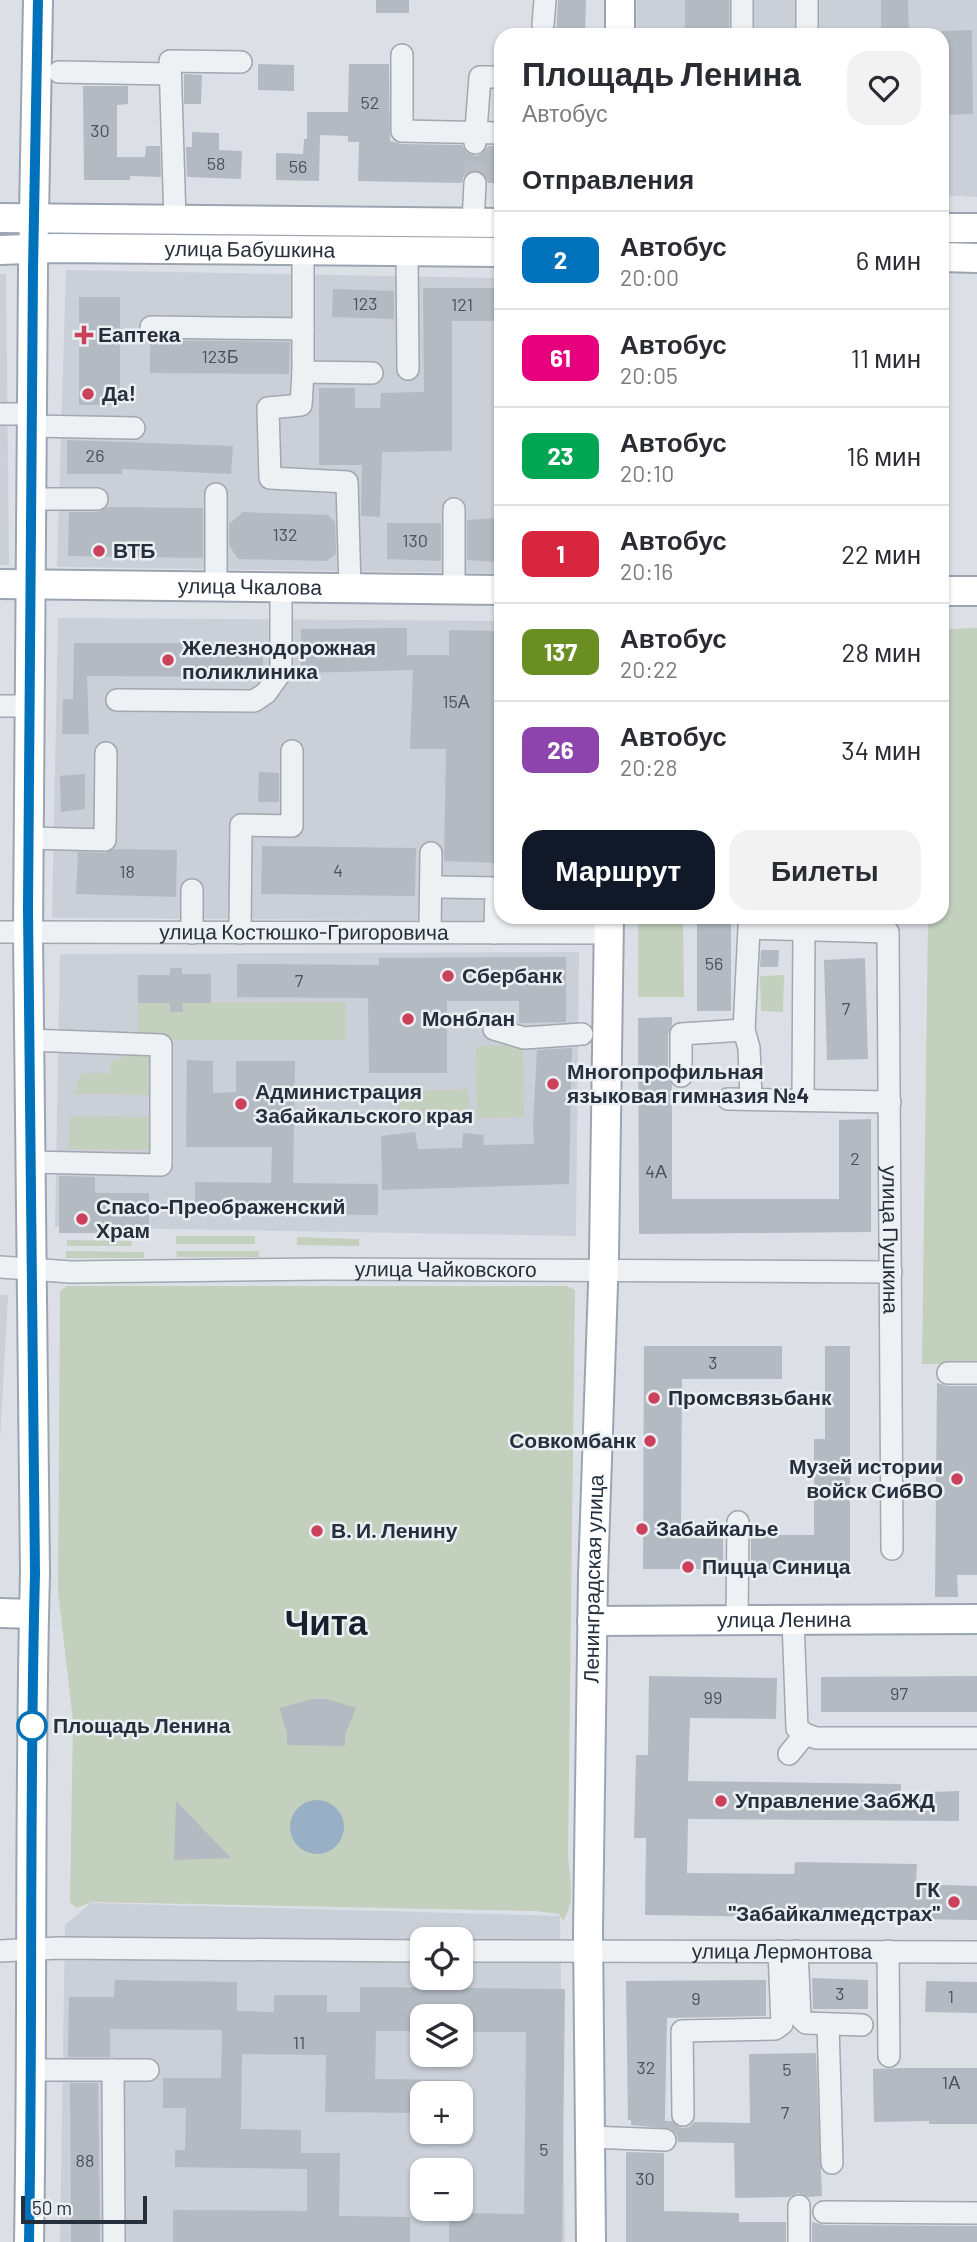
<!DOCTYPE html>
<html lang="ru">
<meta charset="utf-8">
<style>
body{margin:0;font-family:Barlow,sans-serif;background:#f2f2f3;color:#2b2b33;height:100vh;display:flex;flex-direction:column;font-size:26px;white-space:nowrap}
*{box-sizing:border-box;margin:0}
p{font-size:23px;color:#7c7c81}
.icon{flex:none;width:38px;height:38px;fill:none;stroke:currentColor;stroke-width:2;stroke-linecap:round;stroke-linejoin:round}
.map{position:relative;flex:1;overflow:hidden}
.side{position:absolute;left:494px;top:28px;width:455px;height:896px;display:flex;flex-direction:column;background:#fff;border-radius:21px;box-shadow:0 2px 5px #0004}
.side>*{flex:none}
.badge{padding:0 14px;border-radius:10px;font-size:24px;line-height:46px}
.tools{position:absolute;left:410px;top:1927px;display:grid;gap:14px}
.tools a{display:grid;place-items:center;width:63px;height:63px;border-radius:14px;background:#fff;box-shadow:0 2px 5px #0004;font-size:35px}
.scale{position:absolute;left:21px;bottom:18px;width:126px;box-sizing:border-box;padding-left:7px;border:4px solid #262f3c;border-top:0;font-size:19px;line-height:24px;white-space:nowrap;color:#262f3c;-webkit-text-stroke:5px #ebeff4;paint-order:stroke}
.map>.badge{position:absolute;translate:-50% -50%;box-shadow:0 0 0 4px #fff}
h2{padding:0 28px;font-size:26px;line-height:63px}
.round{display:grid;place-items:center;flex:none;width:74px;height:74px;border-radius:21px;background:#f2f2f3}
.headline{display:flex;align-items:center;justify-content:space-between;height:119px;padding:0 28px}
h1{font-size:33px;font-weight:700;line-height:52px}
.button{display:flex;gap:14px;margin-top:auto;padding:14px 28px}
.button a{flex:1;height:80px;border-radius:21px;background:#111827;color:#fff;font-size:28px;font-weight:700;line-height:80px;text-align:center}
.button a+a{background:#f2f2f3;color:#2b2b33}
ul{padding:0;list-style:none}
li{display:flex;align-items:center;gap:21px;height:98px;padding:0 28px;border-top:2px solid #e1e1e2}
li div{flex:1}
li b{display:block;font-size:26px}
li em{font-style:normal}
li .badge{min-width:77px;font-weight:700;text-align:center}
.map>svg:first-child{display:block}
.built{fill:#cacfd8;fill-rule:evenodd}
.green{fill:#c3d0bd}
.water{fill:#97b0c6}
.building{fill:#b3bac2}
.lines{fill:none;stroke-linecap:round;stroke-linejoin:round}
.minor-tunnel{stroke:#b8bdc4;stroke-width:21;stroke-dasharray:21 10;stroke-linecap:butt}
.minor-casing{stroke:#a2a7b0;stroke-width:24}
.major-casing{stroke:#9ba5b1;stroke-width:32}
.minor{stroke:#eef1f4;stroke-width:21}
.major{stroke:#fff;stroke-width:28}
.line-casing{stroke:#fff;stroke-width:16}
.line{stroke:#0072bc;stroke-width:10}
.poi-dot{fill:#cb415c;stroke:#ebeff4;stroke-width:2.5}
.stop-dot{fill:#fff;stroke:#0072bc;stroke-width:3.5}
.labels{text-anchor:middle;stroke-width:5;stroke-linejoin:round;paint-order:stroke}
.number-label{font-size:18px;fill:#49525e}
.street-label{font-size:21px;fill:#262f3c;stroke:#ebeff4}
.poi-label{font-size:21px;font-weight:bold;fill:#262f3c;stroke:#ebeff4;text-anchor:start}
.stop-label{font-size:21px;font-weight:bold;fill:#262f3c;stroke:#ebeff4;text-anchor:start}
.town-label{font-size:35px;font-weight:bold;fill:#18202c;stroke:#ebeff4}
</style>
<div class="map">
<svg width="977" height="2242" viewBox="0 0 977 2242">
<rect width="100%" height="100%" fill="#dce0e6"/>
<g class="built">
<polygon points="637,0 977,0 977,197 942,195 942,35 636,35"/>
<polygon points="66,270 500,278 500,573 57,567"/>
<polygon points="0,274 6,274 9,565 0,565"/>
<polygon points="58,618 500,621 500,917 575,917 575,921 52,918"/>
<polygon points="579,952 576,1236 55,1227 60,954"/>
<polygon points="0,1295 8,1295 0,1441"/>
<path d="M91,1903L560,1916L565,2242H60L65,1925ZM422,1939H460V1978H422ZM422,2016H460V2054H422ZM422,2093H460V2132H422ZM422,2170H460V2208H422Z"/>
</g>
<g class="green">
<polygon points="977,628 977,1364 922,1364 928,917 942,917 942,639 949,629"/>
<polygon points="638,917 683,917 684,997 638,997"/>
<polygon points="784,975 783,1012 761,1011 760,976"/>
<polygon points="346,1002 346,1040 138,1040 138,1003 170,1003 170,1012 182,1012 182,1003"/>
<polygon points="523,1045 524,1117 477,1118 476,1046"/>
<polygon points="141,1051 155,1051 154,1095 73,1094 82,1073 110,1073 110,1062"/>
<polygon points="468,1089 470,1123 400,1125 398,1092"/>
<polygon points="70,1116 154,1117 153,1150 69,1149"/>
<rect x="176" y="1236" width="79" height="8"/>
<polygon points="297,1237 359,1239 359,1246 297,1245"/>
<polygon points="67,1240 132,1241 131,1246 67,1246"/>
<polygon points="66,1251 144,1252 144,1258 66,1258"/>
<polygon points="176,1251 259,1251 259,1257 177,1257"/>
<path d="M67,1286H566L575,1290L568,1856C570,1879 576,1902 563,1921L559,1914L536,1911L92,1902L76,1908L70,1902L73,1721L58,1591L60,1291Z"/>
</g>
<circle class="water" cx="317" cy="1827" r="27"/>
<g class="building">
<rect x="376" y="0" width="33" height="13"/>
<polygon points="558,0 586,0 585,35 556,35"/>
<rect x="685" y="0" width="44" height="35"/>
<polygon points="881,0 908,0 909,35 881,35"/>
<polygon points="972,30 973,114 942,115 942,31"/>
<polygon points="258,64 294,65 294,91 258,90"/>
<polygon points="349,64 389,64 390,141 402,144 462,145 467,153 475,156 481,154 488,146 500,146 500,183 488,183 483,172 475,170 464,175 462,183 358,181 359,142 348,142 348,136 320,135 319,181 276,180 276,153 303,154 304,139 307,139 307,112 348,112"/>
<polygon points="184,74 202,75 201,104 184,104"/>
<polygon points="83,86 128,86 128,104 117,105 117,157 145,157 146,146 160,146 161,177 130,176 130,180 84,180"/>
<polygon points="192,132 219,133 219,150 242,151 241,179 187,177 186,147 192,147"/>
<polygon points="423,288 500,288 500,321 452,321 452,451 382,452 380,517 361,516 362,465 319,465 319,388 355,388 355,408 380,408 381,393 424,392"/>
<polygon points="333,289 394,291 394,319 332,317"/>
<rect x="79" y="297" width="41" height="108"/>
<polygon points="150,340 290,342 289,374 150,373"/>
<polygon points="67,440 233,446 231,474 122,469 122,474 67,474"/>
<polygon points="107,507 203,508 203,558 68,556 69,512 98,512"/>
<polygon points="243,512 328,515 335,522 336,554 326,561 238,559 229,545 229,524"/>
<polygon points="499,518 499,562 467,560 467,520"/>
<polygon points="387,523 441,523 441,561 387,559"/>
<polygon points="407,628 407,655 449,655 449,630 500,631 500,863 444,861 446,749 410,749 413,670 301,673 301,629"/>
<polygon points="74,643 263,643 263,675 261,677 87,676 89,734 62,734 63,699 73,699"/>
<polygon points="259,772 279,773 279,802 258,802"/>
<polygon points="85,774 85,809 61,812 60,776"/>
<polygon points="262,846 416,848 415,896 261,894"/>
<polygon points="114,849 177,850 176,897 76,894 78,852 105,853"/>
<rect x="697" y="917" width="34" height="94"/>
<polygon points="761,950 779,950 778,967 760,967"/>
<polygon points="566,957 566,1022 519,1023 519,1001 447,1001 447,1073 369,1073 368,998 237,997 237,964 379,965 379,958"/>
<polygon points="865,958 868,1059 827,1060 824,960"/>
<polygon points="170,968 182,968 182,974 211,974 211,1003 182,1003 183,1012 170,1012 170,1003 138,1003 138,975 170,975"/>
<polygon points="672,1017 672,1025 668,1034 668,1076 672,1085 672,1199 839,1199 839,1120 871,1119 871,1232 639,1234 638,1018"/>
<polygon points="572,1048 569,1184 382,1190 381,1136 415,1132 418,1149 462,1148 463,1133 484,1135 483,1145 534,1144 533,1126 537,1050"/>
<polygon points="187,1060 213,1061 213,1093 236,1092 236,1061 295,1061 293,1183 378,1184 378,1215 195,1213 195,1182 271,1183 272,1147 186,1147"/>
<polygon points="59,1176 95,1177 95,1193 149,1193 149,1233 59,1233"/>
<polygon points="644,1346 782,1346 782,1379 682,1379 681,1538 723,1538 723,1569 643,1569"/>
<polygon points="825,1346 850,1346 850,1569 751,1569 751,1535 814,1535 814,1439 825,1439"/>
<polygon points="937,1383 948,1386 977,1386 977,1575 957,1575 958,1597 935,1597"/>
<polygon points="649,1676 777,1678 776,1719 690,1718 688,1781 901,1784 901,1793 959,1791 959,1821 688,1819 687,1873 794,1874 795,1862 917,1864 916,1884 977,1886 977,1920 645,1915 646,1838 634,1838 636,1755 648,1755"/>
<polygon points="977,1676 977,1712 821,1712 821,1677"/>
<polygon points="313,1699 327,1699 356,1708 345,1735 345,1746 287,1745 287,1732 279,1708"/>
<polygon points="176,1801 231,1858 174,1860"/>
<polygon points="812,1978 868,1980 868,2009 813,2009"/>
<polygon points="115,1980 237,1982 237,2011 274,2012 274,1995 327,1995 327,2012 360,2012 360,1987 565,1989 562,2242 449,2242 449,2213 524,2214 526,2032 460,2032 460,2016 422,2016 422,2031 376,2031 375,2079 463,2080 463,2093 422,2093 422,2113 325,2112 326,2055 242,2054 241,2129 301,2130 301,2153 340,2153 339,2216 410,2217 410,2242 173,2242 173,2210 307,2211 307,2169 175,2167 175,2150 185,2150 186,2108 163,2108 163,2078 221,2078 222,2030 110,2029 110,2057 68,2057 69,1997 114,1997"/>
<polygon points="766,1980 766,2016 667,2018 665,2121 672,2121 682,2128 689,2127 694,2122 750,2123 749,2054 816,2053 822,2196 808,2197 798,2193 790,2197 735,2198 734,2143 678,2142 677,2135 671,2129 631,2125 631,2120 628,2120 626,1981"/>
<polygon points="926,1981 977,1982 977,2013 925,2012"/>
<polygon points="902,2068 977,2068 977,2124 929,2124 929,2121 874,2122 873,2069"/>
<polygon points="70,2083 98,2083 100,2242 71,2242"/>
<polygon points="626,2152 664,2153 664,2211 739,2213 739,2222 786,2222 786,2242 626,2242"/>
<polygon points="812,2222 824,2225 977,2226 977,2242 812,2242"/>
</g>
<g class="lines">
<polyline class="minor-tunnel" points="475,183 475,143"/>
<g class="minor-casing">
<g id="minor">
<polyline points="807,0 807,35"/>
<polyline points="543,25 545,0"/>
<polyline points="742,35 742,0"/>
<polyline points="402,55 402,131 500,133"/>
<polyline points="59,72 170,74"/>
<polyline points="475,143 480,77 500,77"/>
<polyline points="175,220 170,61 241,62"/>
<polyline points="473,223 475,183"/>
<polyline points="303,251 303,372 372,373"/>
<polyline points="407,252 408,369"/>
<polyline points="151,327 303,329"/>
<polyline points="303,372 301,405 268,408 270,478 347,482 350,589"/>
<polyline points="0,414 32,414"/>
<polyline points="32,426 134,428"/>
<polyline points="31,499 97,499"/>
<polyline points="454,509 454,589"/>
<polyline points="216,587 216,494"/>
<polyline points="117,700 254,701 266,693 281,672 281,589"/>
<polyline points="0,706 30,706"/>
<polyline points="29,838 105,840 106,753"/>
<polyline points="442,887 496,888 495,933"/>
<polyline points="192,890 192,933"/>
<path id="s1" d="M0,932L609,933"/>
<polyline points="430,932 431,853"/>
<polyline points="240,933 241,825 292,826 292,751"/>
<polyline points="494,1029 524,1038 582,1034"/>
<polyline points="744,1030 749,1048 751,1099"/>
<polyline points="29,1040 161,1045 161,1165 30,1162"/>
<path id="s2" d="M681,1076V1034L744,1030L749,928L888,932L892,1549"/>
<polyline points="728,1099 890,1102"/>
<polyline points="803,1100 804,929"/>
<path id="s3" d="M0,1267L71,1272L328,1269L891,1272"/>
<polyline points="948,1373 977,1373"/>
<polyline points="737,1620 738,1522"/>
<polyline points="793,1620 797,1728 805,1734 816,1738 977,1738"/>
<polyline points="789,1754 805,1734"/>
<polyline points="0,1951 58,1948 422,1951"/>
<path id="s4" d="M460,1951L977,1952"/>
<polyline points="797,1951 800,2017 806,2023 862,2025"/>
<polyline points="888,1951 889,2056"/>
<polyline points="828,2024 832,2163"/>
<polyline points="32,2070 148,2070"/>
<polyline points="113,2070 114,2242"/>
<polyline points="683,2115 682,2031 775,2029 782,2024 779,1951"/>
<polyline points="590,2137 665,2140"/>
<polyline points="824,2212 977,2213"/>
<polyline points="799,2242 799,2206"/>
</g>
</g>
<g class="major-casing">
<g id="major">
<polyline points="620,35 620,0"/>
<polyline points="0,218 500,223"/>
<polyline points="942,228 977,228"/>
<path id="s5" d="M0,250L54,248L500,252"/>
<polyline points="942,257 977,258"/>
<path id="s6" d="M0,584L500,590"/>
<polyline points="942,591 977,591"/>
<polyline points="0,1613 34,1614"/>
<path id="s7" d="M592,1621L977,1619"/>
<path d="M29,2242C33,2019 29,1796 35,1574L28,933L33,270L38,0"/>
<path id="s8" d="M591,2242L588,1931L593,1576L604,1255L609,917"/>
</g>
</g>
<use href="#minor" class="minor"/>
<use href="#major" class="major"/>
</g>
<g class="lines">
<g class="line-casing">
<path id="line" d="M29,2242C33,2019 29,1796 35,1574L28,909L33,270L38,0"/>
</g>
<use href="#line" class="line"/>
</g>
<g class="poi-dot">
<path d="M80.5 324.5h7v7h7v7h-7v7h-7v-7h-7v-7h7z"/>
<circle cx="88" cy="394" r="7"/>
<circle cx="99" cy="551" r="7"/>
<circle cx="168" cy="660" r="7"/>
<circle cx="448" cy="976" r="7"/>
<circle cx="408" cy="1019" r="7"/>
<circle cx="553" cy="1084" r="7"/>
<circle cx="241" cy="1104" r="7"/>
<circle cx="82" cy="1219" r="7"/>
<circle cx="654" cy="1398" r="7"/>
<circle cx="650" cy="1441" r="7"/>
<circle cx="957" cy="1479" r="7"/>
<circle cx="642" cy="1529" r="7"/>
<circle cx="317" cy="1531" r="7"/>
<circle cx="688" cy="1567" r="7"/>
<circle cx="721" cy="1801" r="7"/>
<circle cx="954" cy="1902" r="7"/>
</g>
<circle class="stop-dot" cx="32" cy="1726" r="14"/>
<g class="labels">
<g class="number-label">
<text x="370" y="109">52</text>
<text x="100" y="137">30</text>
<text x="216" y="170">58</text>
<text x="298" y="173">56</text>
<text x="365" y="310">123</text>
<text x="462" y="311">121</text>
<text x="220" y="363">123Б</text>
<text x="95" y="462">26</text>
<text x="285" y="541">132</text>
<text x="415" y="547">130</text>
<text x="456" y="708">15А</text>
<text x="338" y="877">4</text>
<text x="127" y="878">18</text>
<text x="714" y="970">56</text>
<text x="299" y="987">7</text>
<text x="846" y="1015">7</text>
<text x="855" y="1165">2</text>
<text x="656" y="1178">4А</text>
<text x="713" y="1369">3</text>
<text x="899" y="1700">97</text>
<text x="713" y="1704">99</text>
<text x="840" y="2000">3</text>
<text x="951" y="2003">1</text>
<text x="696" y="2005">9</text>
<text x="299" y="2049">11</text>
<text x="646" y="2074">32</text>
<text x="787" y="2076">5</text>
<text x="951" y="2089">1А</text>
<text x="785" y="2119">7</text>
<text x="544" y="2156">5</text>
<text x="85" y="2167">88</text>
<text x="645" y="2185">30</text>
</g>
<g class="street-label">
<text dy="7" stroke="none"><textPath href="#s5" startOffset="250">улица Бабушкина</textPath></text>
<text dy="7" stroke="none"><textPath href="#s6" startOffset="250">улица Чкалова</textPath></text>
<text dy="7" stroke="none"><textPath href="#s1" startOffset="304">улица Костюшко-Григоровича</textPath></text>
<text dy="7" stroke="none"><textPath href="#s2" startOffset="654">улица Пушкина</textPath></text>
<text dy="7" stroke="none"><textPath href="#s3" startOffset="446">улица Чайковского</textPath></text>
<text dy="7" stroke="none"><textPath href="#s8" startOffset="663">Ленинградская улица</textPath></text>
<text dy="7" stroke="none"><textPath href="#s7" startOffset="192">улица Ленина</textPath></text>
<text dy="7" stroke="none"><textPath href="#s4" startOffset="322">улица Лермонтова</textPath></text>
</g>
<g class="poi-label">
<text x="98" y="342">Еаптека</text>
<text x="102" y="401">Да!</text>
<text x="113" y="558">ВТБ</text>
<text x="182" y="655">Железнодорожная<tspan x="182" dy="24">поликлиника</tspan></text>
<text x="462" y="983">Сбербанк</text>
<text x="422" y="1026">Монблан</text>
<text x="567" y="1079">Многопрофильная<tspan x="567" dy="24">языковая гимназия №4</tspan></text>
<text x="255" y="1099">Администрация<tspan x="255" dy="24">Забайкальского края</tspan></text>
<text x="96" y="1214">Спасо-Преображенский<tspan x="96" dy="24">Храм</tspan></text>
<text x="668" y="1405">Промсвязьбанк</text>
<text x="636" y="1448" text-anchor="end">Совкомбанк</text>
<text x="943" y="1474" text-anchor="end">Музей истории<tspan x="943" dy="24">войск СибВО</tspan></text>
<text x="656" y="1536">Забайкалье</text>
<text x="331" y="1538">В. И. Ленину</text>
<text x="702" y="1574">Пицца Синица</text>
<text x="735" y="1808">Управление ЗабЖД</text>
<text x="940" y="1897" text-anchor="end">ГК<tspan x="940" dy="24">"Забайкалмедстрах"</tspan></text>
</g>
<g class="stop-label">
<text x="53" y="1733">Площадь Ленина</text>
</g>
<g class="town-label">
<text x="326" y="1635">Чита</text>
</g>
</g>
</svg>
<div class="tools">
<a><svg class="icon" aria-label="locate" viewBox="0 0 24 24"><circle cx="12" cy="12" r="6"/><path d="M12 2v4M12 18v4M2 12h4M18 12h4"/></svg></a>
<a><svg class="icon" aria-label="layers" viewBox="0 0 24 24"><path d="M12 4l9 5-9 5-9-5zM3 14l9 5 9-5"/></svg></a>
<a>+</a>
<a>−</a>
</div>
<div class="scale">50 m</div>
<section class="side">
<div class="headline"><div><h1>Площадь Ленина</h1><p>Автобус</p></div><a class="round"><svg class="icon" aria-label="heart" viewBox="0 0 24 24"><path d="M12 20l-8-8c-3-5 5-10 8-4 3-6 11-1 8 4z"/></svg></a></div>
<h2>Отправления</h2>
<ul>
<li><span class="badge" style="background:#0072bc;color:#fff">2</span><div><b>Автобус</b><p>20:00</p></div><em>6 мин</em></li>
<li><span class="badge" style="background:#e6007e;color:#fff">61</span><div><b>Автобус</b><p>20:05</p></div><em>11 мин</em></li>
<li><span class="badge" style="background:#00a651;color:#fff">23</span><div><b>Автобус</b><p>20:10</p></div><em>16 мин</em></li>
<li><span class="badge" style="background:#d7263d;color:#fff">1</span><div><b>Автобус</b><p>20:16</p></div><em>22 мин</em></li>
<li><span class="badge" style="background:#6b8e23;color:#fff">137</span><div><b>Автобус</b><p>20:22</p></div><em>28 мин</em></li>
<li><span class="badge" style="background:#8e44ad;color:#fff">26</span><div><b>Автобус</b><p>20:28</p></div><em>34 мин</em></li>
</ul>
<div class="button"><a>Маршрут</a><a>Билеты</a></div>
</section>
</div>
